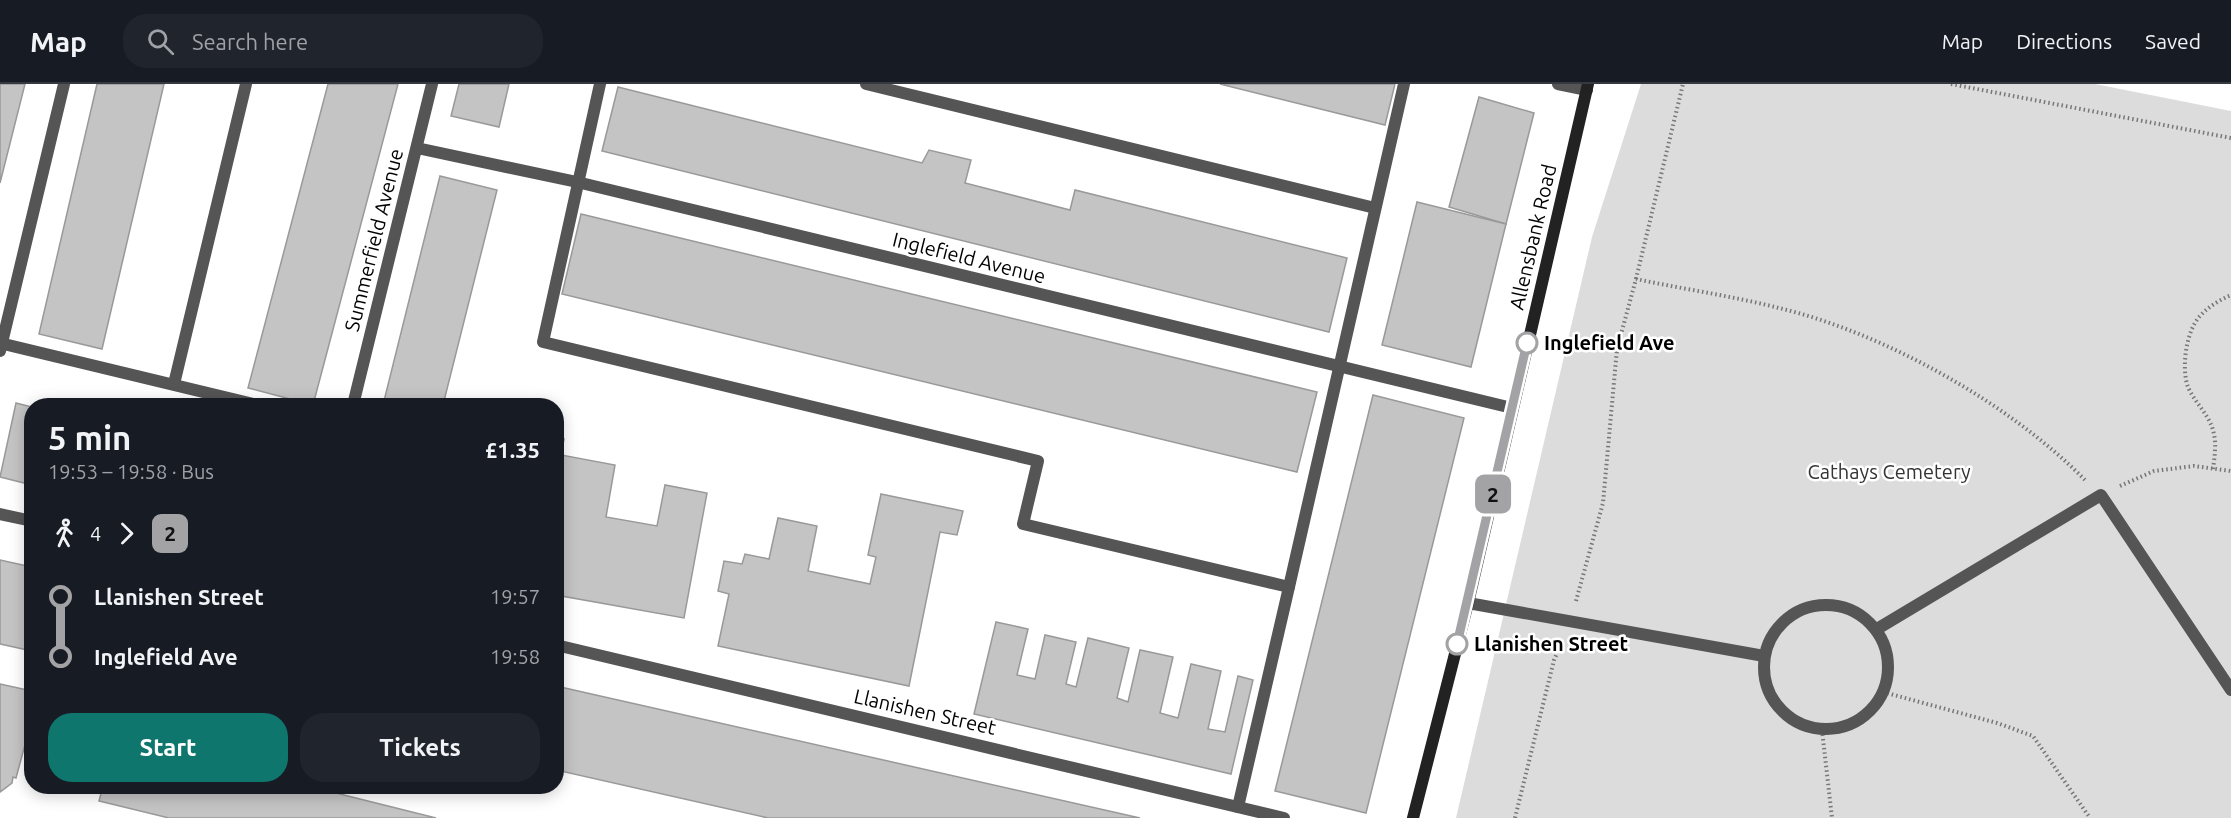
<!DOCTYPE html>
<meta charset="utf-8">
<style>
body{margin:0;font-family:Ubuntu,sans-serif;background:#20242c;color:#f1f3f6;height:100vh;display:flex;flex-direction:column;font-size:22px;white-space:nowrap}
*{box-sizing:border-box;margin:0}
p{font-size:20px;color:#9ea1a6}
.icon{flex:none;width:33px;height:33px;fill:none;stroke:currentColor;stroke-width:2;stroke-linecap:round;stroke-linejoin:round}
.map{position:relative;flex:1;overflow:hidden}
.sheet{position:absolute;left:24px;top:314px;width:540px;height:396px;display:flex;flex-direction:column;background:#171b24;border-radius:24px;box-shadow:0 3px 15px #0003}
.sheet>*{flex:none}
.badge{padding:0 12px;border-radius:9px;font-size:21px;line-height:39px}
.map>.badge{position:absolute;translate:-50% -50%;box-shadow:0 0 0 3px #fff}
.legs{display:flex;align-items:center;gap:9px;height:66px;padding:0 24px;font-size:20px}
.legs p{margin-inline-start:auto}
.headline{display:flex;align-items:center;justify-content:space-between;height:102px;padding:0 24px}
h1{font-size:33px;font-weight:600;line-height:45px}
.button{display:flex;gap:12px;margin-top:auto;padding:12px 24px}
.button a{flex:1;height:69px;border-radius:24px;background:#0f766e;color:#fff;font-size:24px;font-weight:600;line-height:69px;text-align:center}
.button a+a{background:#20242c;color:#f1f3f6}
ul{padding:0 24px;list-style:none}
li{display:flex;align-items:center;gap:21px;height:60px;font-size:22px}
li i{display:grid;place-items:center;width:9px;height:100%;margin:0 8px;background:currentColor}
li i::after{content:'';width:15px;height:15px;margin:-8px;border:4px solid;border-radius:50%;background:#171b24}
li p{margin-inline-start:auto}
li:first-child i{background:linear-gradient(#0000 50%,currentColor 0)}
li:last-child i{background:linear-gradient(currentColor 50%,#0000 0)}
header{display:flex;align-items:center;gap:36px;box-sizing:border-box;height:84px;padding:0 30px;background:#171b24;border-bottom:2px solid #363941}
header strong{font-size:28px}
nav{display:flex;gap:33px;margin-inline-start:auto;font-size:21px}
.search{width:420px;height:54px;background:#20242c;display:flex;align-items:center;gap:15px;box-sizing:border-box;padding:0 21px;border-radius:24px;color:#9ea1a6;font-size:22px}
.map>svg:first-child{display:block}
.green{fill:#dcdcdc}
.building{fill:#c4c4c4;stroke:#999;stroke-width:1.5}
.lines{fill:none;stroke-linecap:round;stroke-linejoin:round}
.path{stroke:#777;stroke-width:4;stroke-dasharray:1.5 3;stroke-linecap:butt}
.lane{stroke:#555;stroke-width:12}
.street{stroke:#555;stroke-width:12}
.secondary{stroke:#222;stroke-width:12}
.line-1-casing{stroke:#fff;stroke-width:14}
.line-1{stroke:#a3a3a5;stroke-width:9}
.stop-1-dot{fill:#fff;stroke:#a3a3a5;stroke-width:3}
.labels{text-anchor:middle;stroke-width:5;stroke-linejoin:round;paint-order:stroke}
.street-label{font-size:20px;fill:#000;stroke:#fff}
.stop-label{font-size:20px;font-weight:bold;fill:#000;stroke:#fff;text-anchor:start}
.park-label{font-size:20px;fill:#333;stroke:#fff}
</style>
<header>
<strong>Map</strong>
<div class="search"><svg class="icon" aria-label="search" viewBox="0 0 24 24"><circle cx="10" cy="10" r="6"/><path d="M15 15l6 6"/></svg>Search here</div>
<nav><a>Map</a><a>Directions</a><a>Saved</a></nav>
</header>
<div class="map">
<svg width="2231" height="734" viewBox="0 0 2231 734">
<rect width="100%" height="100%" fill="#fff"/>
<polygon class="green" points="1641,0 2095,0 2231,27 2231,734 1456,734 1592,153"/>
<g class="building">
<polygon points="0,0 25,0 0,99"/>
<polygon points="97,0 164,0 102,265 39,250"/>
<polygon points="328,0 398,0 313,321 248,304"/>
<polygon points="459,0 509,0 499,43 451,32"/>
<polygon points="1220,0 1395,0 1385,41"/>
<polygon points="618,3 922,79 929,66 971,76 965,99 1070,126 1075,106 1347,174 1329,248 602,67"/>
<polygon points="1479,13 1534,29 1506,140 1449,123"/>
<polygon points="440,92 497,106 443,321 383,321"/>
<polygon points="1417,118 1506,140 1471,283 1382,261"/>
<polygon points="581,130 1317,308 1297,388 562,210"/>
<polygon points="1373,311 1464,334 1366,729 1275,707"/>
<polygon points="16,319 32,323 32,401 0,393"/>
<polygon points="556,354 564,355 561,371 615,381 606,433 657,442 665,401 707,409 684,534 556,511"/>
<polygon points="881,410 963,427 957,451 940,448 909,602 718,562 729,510 718,507 724,477 742,480 745,470 769,475 778,434 817,442 808,487 870,500 876,473 868,471"/>
<polygon points="0,476 32,483 32,567 0,560"/>
<polygon points="996,538 1028,545 1017,591 1035,595 1045,551 1076,558 1066,600 1076,603 1088,554 1129,564 1117,614 1128,618 1140,566 1173,573 1160,629 1178,634 1191,580 1221,587 1208,645 1225,648 1238,592 1253,596 1231,690 974,630"/>
<polygon points="0,600 32,607 32,635 16,694 13,693 12,699 0,708"/>
<polygon points="556,602 1140,734 768,734 556,686"/>
<polygon points="103,702 308,702 436,734 169,734 99,717"/>
</g>
<g class="lines">
<g class="path">
<polyline points="1951,0 2231,54"/>
<polyline points="1636,195 1683,0"/>
<path d="M2213,385C2215,370 2217,357 2212,343C2207,329 2194,317 2188,303C2181,284 2186,247 2200,232C2209,222 2220,216 2231,211"/>
<polyline points="2120,402 2154,387 2194,382 2231,387"/>
<path d="M1576,517L1603,419L1617,265L1636,195C1683,205 1732,212 1779,224C1884,249 2009,319 2085,396"/>
<polyline points="1883,608 1997,639 2033,652 2090,734"/>
<polyline points="1822,646 1832,734"/>
<polyline points="1515,734 1554,576 1562,558"/>
</g>
<g class="lane">
<polyline points="600,0 543,258 1038,377 1023,440 1289,503 1238,723"/>
<polyline points="866,0 1375,124"/>
<polyline points="0,259 257,321"/>
<polyline points="174,300 246,0"/>
<polyline points="1289,503 1404,0"/>
<polyline points="1468,519 1764,572"/>
<circle cx="1826" cy="583" r="62"/>
<polyline points="1877,545 2101,411 2231,606"/>
</g>
<g class="street">
<polyline points="1558,0 1587,6"/>
<polyline points="417,64 577,98 1512,324"/>
<polyline points="0,267 64,0"/>
<polyline points="353,321 432,0"/>
<polyline points="0,430 32,437"/>
<polyline points="556,561 1284,734"/>
</g>
<polyline class="secondary" points="1413,734 1468,519 1588,0"/>
</g>
<g class="lines">
<g class="line-1-casing">
<polyline id="line-1" points="1457,560 1527,259"/>
</g>
<use href="#line-1" class="line-1"/>
</g>
<g class="stop-1-dot">
<circle cx="1527" cy="259" r="10"/>
<circle cx="1457" cy="560" r="10"/>
</g>
<g class="labels">
<g class="street-label">
<text transform="translate(1533 153) rotate(-77)" y="7">Allensbank Road</text>
<text transform="translate(374 156) rotate(-76)" y="7">Summerfield Avenue</text>
<text transform="translate(969 174) rotate(14)" y="7">Inglefield Avenue</text>
<text transform="translate(925 628) rotate(13)" y="7">Llanishen Street</text>
</g>
<g class="stop-label">
<text x="1544" y="266">Inglefield Ave</text>
<text x="1474" y="567">Llanishen Street</text>
</g>
<g class="park-label">
<text x="1889" y="395">Cathays Cemetery</text>
</g>
</g>
</svg>
<b class="badge" style="left:1493px;top:410px;background:#a3a3a5;color:#111">2</b>
<section class="sheet">
<div class="headline"><div><h1>5 min</h1><p>19:53 – 19:58 · Bus</p></div><b>£1.35</b></div>
<div class="legs"><svg class="icon" aria-label="walk" viewBox="0 0 24 24"><circle cx="13" cy="4" r="2"/><path d="M13 8l-2 6 4 7M11 14l-3 7M7 12l3-4h3l4 4"/></svg>4<svg class="icon" aria-label="forward" viewBox="0 0 24 24"><path d="M9 5l7 7-7 7"/></svg><b class="badge" style="background:#a3a3a5;color:#111">2</b></div>
<ul>
<li><i style="color:#a3a3a5"></i><b>Llanishen Street</b><p>19:57</p></li>
<li><i style="color:#a3a3a5"></i><b>Inglefield Ave</b><p>19:58</p></li>
</ul>
<div class="button"><a>Start</a><a>Tickets</a></div>
</section>
</div>
